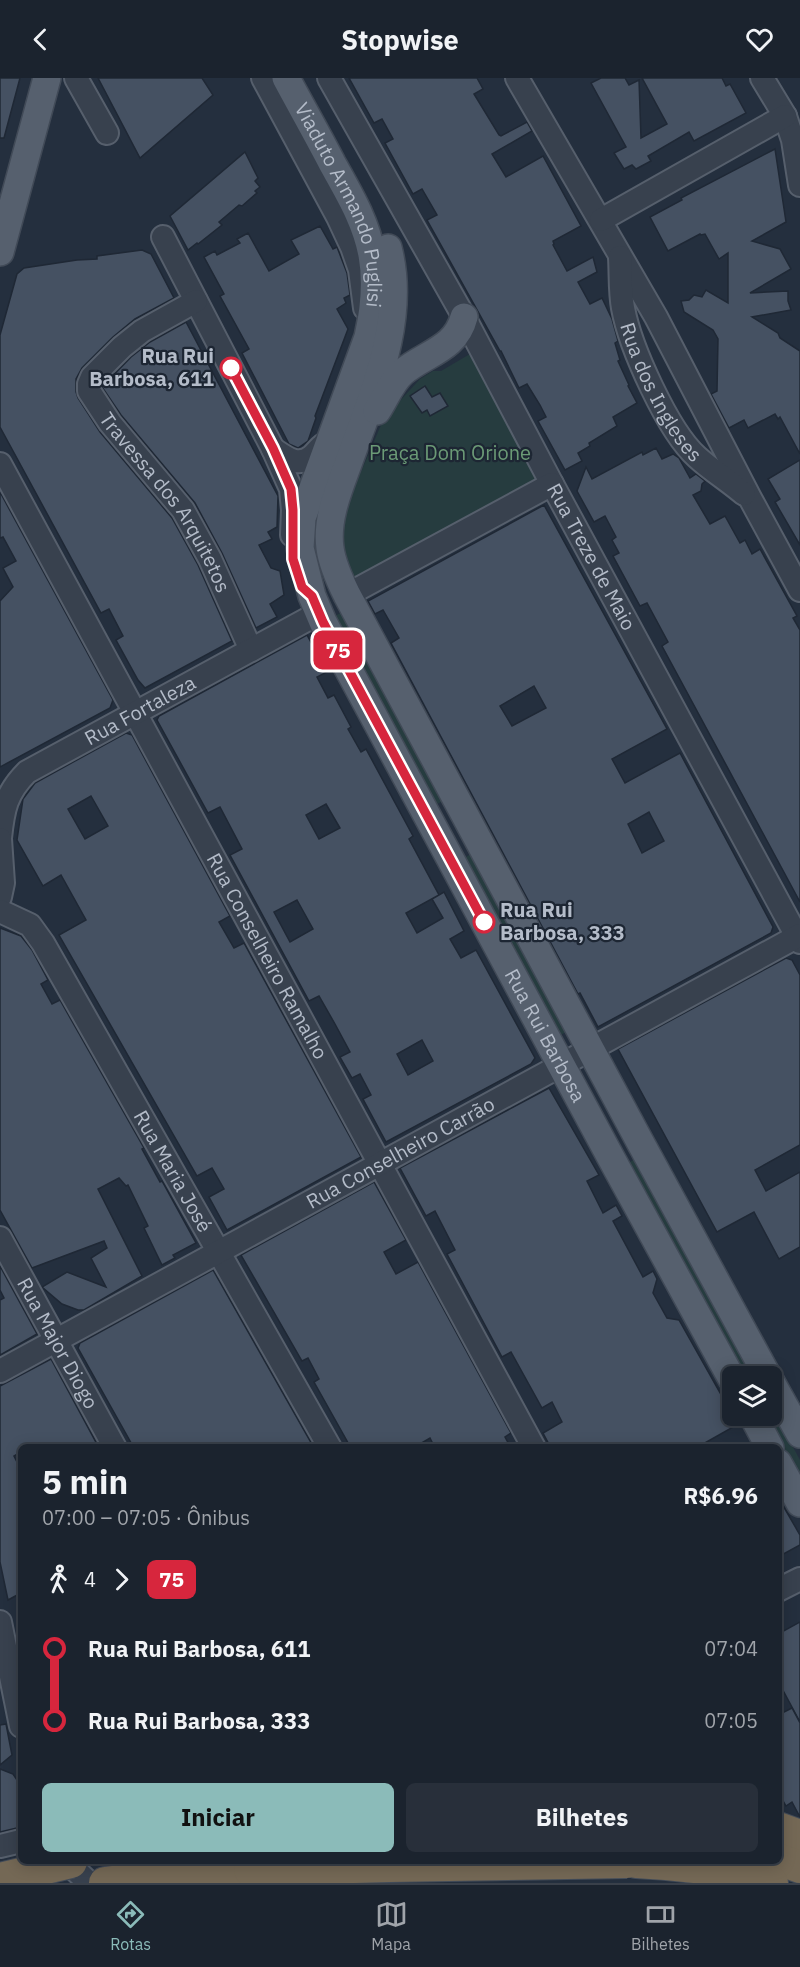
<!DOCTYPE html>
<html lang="pt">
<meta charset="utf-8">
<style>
body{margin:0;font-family:"IBM Plex Sans",sans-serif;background:#282f3a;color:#f1f3f6;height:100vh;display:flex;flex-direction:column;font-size:22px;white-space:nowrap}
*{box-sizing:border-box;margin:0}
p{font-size:20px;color:#a0a4aa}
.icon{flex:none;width:33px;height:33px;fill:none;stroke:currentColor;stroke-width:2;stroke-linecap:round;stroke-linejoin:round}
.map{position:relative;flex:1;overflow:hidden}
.drawer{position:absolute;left:18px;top:1366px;width:764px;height:420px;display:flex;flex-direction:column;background:#1b232e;border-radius:9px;box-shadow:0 3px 15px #0003,0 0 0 2px #39404a}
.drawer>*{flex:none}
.badge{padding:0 12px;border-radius:9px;font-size:21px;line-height:39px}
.tools{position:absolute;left:722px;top:1288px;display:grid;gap:12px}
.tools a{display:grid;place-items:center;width:60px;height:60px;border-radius:9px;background:#1b232e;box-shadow:0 3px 15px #0003,0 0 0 2px #39404a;font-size:30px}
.map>.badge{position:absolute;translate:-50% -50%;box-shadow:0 0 0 3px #fff}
.legs{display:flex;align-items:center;gap:9px;height:66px;padding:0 24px;font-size:20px}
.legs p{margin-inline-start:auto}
.head{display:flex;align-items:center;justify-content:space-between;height:102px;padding:0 24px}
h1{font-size:33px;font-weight:700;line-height:45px}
.button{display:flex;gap:12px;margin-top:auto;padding:12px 24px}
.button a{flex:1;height:69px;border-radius:9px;background:#8bbbb9;color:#111;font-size:24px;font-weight:700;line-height:69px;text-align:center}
.button a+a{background:#282f3a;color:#f1f3f6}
ul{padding:0 24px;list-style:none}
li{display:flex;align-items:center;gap:21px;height:72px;font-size:22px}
li i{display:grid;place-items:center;width:9px;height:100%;margin:0 8px;background:currentColor}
li i::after{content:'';width:15px;height:15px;margin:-8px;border:4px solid;border-radius:50%;background:#1b232e}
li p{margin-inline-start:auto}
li:first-child i{background:linear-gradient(#0000 50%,currentColor 0)}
li:last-child i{background:linear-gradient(currentColor 50%,#0000 0)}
header{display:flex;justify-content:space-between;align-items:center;height:78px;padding:0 24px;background:#1b232e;font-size:27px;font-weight:700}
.menu{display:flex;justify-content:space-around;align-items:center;height:84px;border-top:2px solid #39404a;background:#1b232e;font-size:16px;color:#a0a4aa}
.menu a{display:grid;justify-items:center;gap:3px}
.menu .selected{color:#8bbbb9}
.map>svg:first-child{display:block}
.green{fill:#263c3f}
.building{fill:#455162;stroke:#1f2835;stroke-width:1.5;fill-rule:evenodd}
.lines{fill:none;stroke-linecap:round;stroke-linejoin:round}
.minor-casing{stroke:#565f6c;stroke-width:26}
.major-casing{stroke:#414a57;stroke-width:30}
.highway-casing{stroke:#434c59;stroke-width:34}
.minor{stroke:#38414e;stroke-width:22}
.major{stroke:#56606e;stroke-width:27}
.highway{stroke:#746855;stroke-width:32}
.highway-bridge-casing{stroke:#434c59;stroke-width:34;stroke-linecap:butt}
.highway-bridge{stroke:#746855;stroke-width:32}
.line-1-casing{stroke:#fff;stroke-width:14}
.line-1{stroke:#d7263d;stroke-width:9}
.stop-1-dot{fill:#fff;stroke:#d7263d;stroke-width:3}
.labels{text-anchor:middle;stroke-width:4.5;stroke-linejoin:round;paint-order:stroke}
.street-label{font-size:20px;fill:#b4bcc9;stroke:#1d2633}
.stop-label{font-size:20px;font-weight:bold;fill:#b4bcc9;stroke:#1d2633;text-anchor:end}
.park-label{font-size:20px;fill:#6b9a76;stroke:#1d2633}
</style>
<header><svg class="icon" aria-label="back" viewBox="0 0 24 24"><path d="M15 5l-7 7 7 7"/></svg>Stopwise<svg class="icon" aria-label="heart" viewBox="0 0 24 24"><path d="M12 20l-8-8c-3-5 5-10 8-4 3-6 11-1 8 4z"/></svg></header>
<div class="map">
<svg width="800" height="1805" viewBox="0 0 800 1805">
<rect width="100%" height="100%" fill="#242f3e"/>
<g class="green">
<polygon points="475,273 545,403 353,508 338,458 351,417 384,340 420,301 433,293 441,293"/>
<polygon points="342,534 443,723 435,727 335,538"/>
<polygon points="471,776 566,954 559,958 464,780"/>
<polygon points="635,1081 755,1299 745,1299 628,1085"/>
<polygon points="771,1329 800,1382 800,1399 767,1338 771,1338"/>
</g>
<g class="building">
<polygon points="0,0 20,0 4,60 0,60"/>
<polygon points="98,0 202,0 213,17 140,80"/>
<polygon points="349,0 477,0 483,11 474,16 499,57 501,58 527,44 532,53 492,76 506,99 543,78 581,148 553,163 554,166 553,167 567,193 593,179 597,194 578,204 590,226 602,220 612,241 618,263 615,265 620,282 618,283 629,307 628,308 637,325 613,339 617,348 589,365 590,368 578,375 582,383 565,392 538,343 546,339 540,327 527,306 519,310 501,273 500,273 427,142 437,137 422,111 413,116 385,65 393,61 382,41 374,45"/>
<polygon points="601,0 625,0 629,7 639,2 641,60 667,46 642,0 722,0 726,8 730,6 746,35 694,63 689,54 648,78 651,83 636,91 632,87 624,91 614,75 626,69 591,5"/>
<polygon points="775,71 786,144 752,163 780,171 791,191 750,215 788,213 788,223 791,232 752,239 778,255 780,260 800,273 800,376 780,339 778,341 775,336 748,350 744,342 729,350 711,316 717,313 718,261 713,252 684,234 681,223 689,222 694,217 702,219 706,212 728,225 728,175 719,181 705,156 701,157 700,156 668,173 650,139 682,122 681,120"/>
<polygon points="245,74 258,100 255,103 260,109 255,113 257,115 242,128 239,127 219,144 222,147 198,166 197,165 188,172 170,138"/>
<polygon points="320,148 333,171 337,169 347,195 350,217 344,220 346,225 337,231 348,251 315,338 316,340 308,363 298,370 289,366 242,275 249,271 220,218 224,216 204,179 215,173 217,177 240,165 237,161 248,155 269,193 299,176 291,162"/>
<polygon points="142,172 151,176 174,220 135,241 113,259 82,290 76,301 76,314 78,320 100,354 172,440 198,487 232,563 145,610 138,602 116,562 123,558 109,531 101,535 0,349 0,257 17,196 24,190 77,182 97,181 97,178"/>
<polygon points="186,244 278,418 277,449 268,454 272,461 259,467 271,490 280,493 284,517 270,526 277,539 256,550 222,475 195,425 121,337 102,309 131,279 150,264"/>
<polygon points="425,308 432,319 440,315 448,328 430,338 427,332 422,335 410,318"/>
<polygon points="656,370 662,381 673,376 679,380 690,400 696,396 705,403 702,406 701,413 693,417 710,446 725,438 740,465 745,462 752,476 760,471 797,538 793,540 800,552 800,824 662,568 668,564 647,525 640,528 613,478 619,475 612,462 616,459 605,438 594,444 577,413 586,389 592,401 642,374 643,377"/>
<polygon points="800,382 800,467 775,424 780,421 768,401"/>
<polygon points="0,414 113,622 110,630 0,689 0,523 13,509 3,490 16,483 3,459 0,460"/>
<path d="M544,427L667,651L612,681L625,705L680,675L773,849L771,855L598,949L580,915L578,916L391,565L399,560L383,532L375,536L368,523ZM534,608L546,630L512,648L500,628ZM649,734L664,763L642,775L628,746Z"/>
<path d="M307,557L327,594L317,599L328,620L334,617L351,649L348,651L361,674L366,671L413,758L409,761L439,817L406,835L417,855L443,840L432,821L444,814L464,853L450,861L461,880L476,872L535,980L531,986L386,1064L363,1021L371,1017L360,996L352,1000L340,979L350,974L335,946L319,918L309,923L230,777L242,771L220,729L208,735L157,642L159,638ZM326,726L340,750L319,761L306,737ZM297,822L313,851L290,864L274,834ZM422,962L433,983L408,997L397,976Z"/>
<path d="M126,655L132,657L230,838L219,844L234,870L244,865L361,1079L227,1152L209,1119L224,1111L212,1090L197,1098L59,857L86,842L61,797L43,808L17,762L23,721L35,705ZM91,718L108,748L85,761L68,731Z"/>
<polygon points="0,850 21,858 32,872 48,902 41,906 52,926 60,922 144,1070 142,1071 160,1104 162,1103 196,1165 173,1177 175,1180 162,1187 144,1150 148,1148 128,1107 126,1108 119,1100 98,1111 142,1198 84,1232 78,1232 62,1226 42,1209 67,1194 106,1209 91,1180 107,1170 104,1163 32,1190 0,1132"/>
<polygon points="786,880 792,882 800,897 800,1067 755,1092 766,1113 800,1094 800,1169 779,1181 754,1134 717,1154 618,971"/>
<polygon points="549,1010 599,1097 587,1103 603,1135 616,1127 622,1138 613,1143 643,1199 653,1193 657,1201 653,1215 667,1240 679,1242 733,1338 731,1339 735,1348 696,1370 551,1370 543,1355 562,1344 552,1324 542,1330 511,1274 502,1279 447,1176 455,1172 435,1133 426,1138 400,1090"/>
<polygon points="374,1104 406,1162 384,1174 396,1196 418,1184 511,1355 505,1359 511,1370 435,1370 430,1360 413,1370 351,1370 314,1304 319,1301 308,1280 302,1283 241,1177"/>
<polygon points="0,1188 37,1256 0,1277 0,1222 4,1220 0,1212"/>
<polygon points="213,1192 314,1370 134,1370 78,1270 80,1265"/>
<polygon points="51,1281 99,1370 21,1370 21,1374 14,1378 21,1392 21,1515 8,1522 0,1484 0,1308"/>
<polygon points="778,1419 800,1457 800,1467 778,1479"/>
<polygon points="800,1544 800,1644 778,1603 778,1556"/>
<polygon points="792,1630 800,1645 800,1739 792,1724 786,1728 778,1714 778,1637"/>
<polygon points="6,1646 12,1677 0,1687 0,1647"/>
<polygon points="0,1691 13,1696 17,1702 21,1714 21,1749 0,1754"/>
</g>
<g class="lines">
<g class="minor-casing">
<g id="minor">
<polyline points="76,0 107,55"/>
<polyline points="263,0 338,139 352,169 360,192 365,230"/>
<path id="s1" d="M329,0L464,239L552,406L800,864"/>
<polyline points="517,0 656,239 750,420 800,512"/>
<polyline points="762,0 785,38 793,62 800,107"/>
<polyline points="601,142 785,38"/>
<polyline points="163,159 273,371 291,411 293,432 292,457"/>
<path id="s2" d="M620,179C621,196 620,214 623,230C630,269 668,353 697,379C711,392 729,403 744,416"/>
<path id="s3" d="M196,223L142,253L122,269L92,299L89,306V313L110,345L183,432L210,481L251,572"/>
<path d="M273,371C285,379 298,390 312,378C320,371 319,368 330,363"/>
<path id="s4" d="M0,386L534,1370"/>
<polyline points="347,517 552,406"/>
<path id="s5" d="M0,760C3,731 6,715 27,694L319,535"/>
<polyline points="0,761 3,805 0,819"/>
<path id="s6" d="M0,833L30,847L43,865L330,1370"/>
<path id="s7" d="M0,1160L115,1370"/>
<path id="s8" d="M0,1293L800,857"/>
<polyline points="778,1512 800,1501"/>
<polyline points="0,1544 21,1648"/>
<polyline points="0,1768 21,1763"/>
<polyline points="67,1784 89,1805"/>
</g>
</g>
<g class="major-casing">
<g id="major">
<path id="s9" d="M286,0C301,28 317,56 332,85C348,114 366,143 372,177C377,205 374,232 368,259L302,440L300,470L312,518L323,544L610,1078L732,1301"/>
<path d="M388,170C407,243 372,318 348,386C338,413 326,442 330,470C332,486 340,503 347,517L639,1062L768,1299"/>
<polyline points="0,174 47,0"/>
<path d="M377,333C385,321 392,303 403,294C426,275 456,271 464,239"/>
<polyline points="771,1304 800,1356"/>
<polyline points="753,1338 770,1370"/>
<polyline points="778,1385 800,1425"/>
</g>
</g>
<g class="highway-casing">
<g id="highway">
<polyline points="778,1750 800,1758"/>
<polyline points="778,1781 800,1789"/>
<path d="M636,1784C682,1786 727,1792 772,1805"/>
<polyline points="105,1805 162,1797 250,1792 277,1799"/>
</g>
</g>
<use href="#minor" class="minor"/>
<use href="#major" class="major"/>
<use href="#highway" class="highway"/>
<g class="highway-bridge-casing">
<g id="highway-bridge">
<polyline points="250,1792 389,1788 627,1784"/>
<polyline points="0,1801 71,1784"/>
</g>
</g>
<use href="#highway-bridge" class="highway-bridge"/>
</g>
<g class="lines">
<g class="line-1-casing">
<polyline id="line-1" points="231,290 273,370 291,411 293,432 293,481 302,509 312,518 323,544 484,844"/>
</g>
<use href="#line-1" class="line-1"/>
</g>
<g class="stop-1-dot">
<circle cx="231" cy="290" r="10"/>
<circle cx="484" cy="844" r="10"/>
</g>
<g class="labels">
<g class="street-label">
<text dy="7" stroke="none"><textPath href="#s9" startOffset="140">Viaduto Armando Puglisi</textPath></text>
<text dy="7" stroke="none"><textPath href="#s2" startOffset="144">Rua dos Ingleses</textPath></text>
<text dy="7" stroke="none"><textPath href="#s3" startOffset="280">Travessa dos Arquitetos</textPath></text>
<text dy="7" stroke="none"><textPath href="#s1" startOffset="546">Rua Treze de Maio</textPath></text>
<text dy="7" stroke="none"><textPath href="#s5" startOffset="202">Rua Fortaleza</textPath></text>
<text dy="7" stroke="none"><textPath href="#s4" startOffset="560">Rua Conselheiro Ramalho</textPath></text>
<text dy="7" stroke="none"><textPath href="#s9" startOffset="1050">Rua Rui Barbosa</textPath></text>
<text dy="7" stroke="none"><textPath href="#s8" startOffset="456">Rua Conselheiro Carrão</textPath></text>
<text dy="7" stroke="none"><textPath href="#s6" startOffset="318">Rua Maria José</textPath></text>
<text dy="7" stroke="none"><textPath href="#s7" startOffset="120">Rua Major Diogo</textPath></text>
</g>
<g class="stop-label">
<text x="214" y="285">Rua Rui<tspan x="214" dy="23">Barbosa, 611</tspan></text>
<text x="500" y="839" text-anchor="start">Rua Rui<tspan x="500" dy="23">Barbosa, 333</tspan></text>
</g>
<g class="park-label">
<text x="450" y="382">Praça Dom Orione</text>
</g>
</g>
</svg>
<div class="tools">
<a><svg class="icon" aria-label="layers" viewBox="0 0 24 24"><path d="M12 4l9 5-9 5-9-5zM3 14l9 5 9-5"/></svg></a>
</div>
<b class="badge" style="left:338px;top:572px;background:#d7263d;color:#fff">75</b>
<section class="drawer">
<div class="head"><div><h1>5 min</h1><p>07:00 – 07:05 · Ônibus</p></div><b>R$6.96</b></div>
<div class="legs"><svg class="icon" aria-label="walk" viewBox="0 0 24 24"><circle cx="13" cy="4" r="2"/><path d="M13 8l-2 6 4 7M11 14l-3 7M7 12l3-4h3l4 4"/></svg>4<svg class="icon" aria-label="forward" viewBox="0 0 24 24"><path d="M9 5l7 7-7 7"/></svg><b class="badge" style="background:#d7263d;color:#fff">75</b></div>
<ul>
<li><i style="color:#d7263d"></i><b>Rua Rui Barbosa, 611</b><p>07:04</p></li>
<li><i style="color:#d7263d"></i><b>Rua Rui Barbosa, 333</b><p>07:05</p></li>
</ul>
<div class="button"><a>Iniciar</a><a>Bilhetes</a></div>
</section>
</div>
<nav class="menu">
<a class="selected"><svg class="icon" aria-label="directions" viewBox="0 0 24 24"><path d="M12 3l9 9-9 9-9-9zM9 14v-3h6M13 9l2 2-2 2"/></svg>Rotas</a>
<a><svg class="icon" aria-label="map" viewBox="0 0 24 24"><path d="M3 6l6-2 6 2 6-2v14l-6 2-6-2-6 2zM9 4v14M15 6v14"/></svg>Mapa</a>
<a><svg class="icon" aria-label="tickets" viewBox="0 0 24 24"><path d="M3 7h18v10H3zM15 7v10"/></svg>Bilhetes</a>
</nav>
